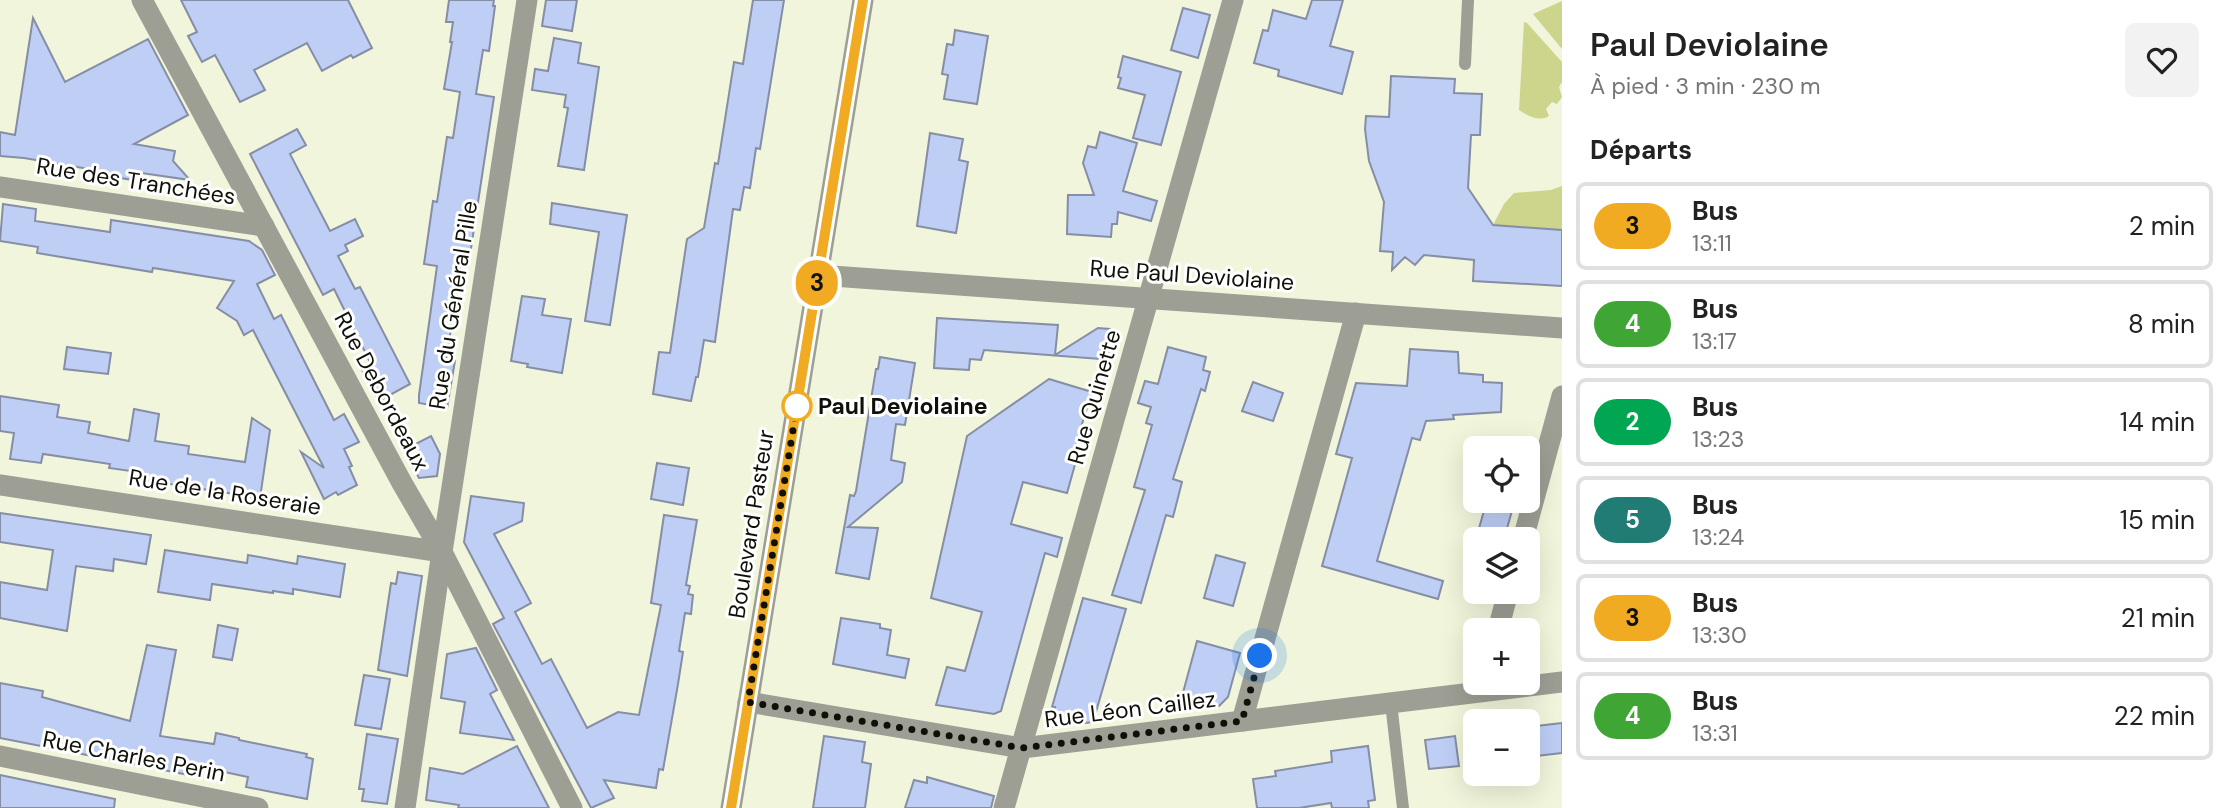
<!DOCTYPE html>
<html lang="fr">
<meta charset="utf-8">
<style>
body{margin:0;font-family:"DM Sans",sans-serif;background:#f2f2f2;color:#222;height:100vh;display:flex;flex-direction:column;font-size:26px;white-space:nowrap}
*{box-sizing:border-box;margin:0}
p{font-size:23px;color:#767676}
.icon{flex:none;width:38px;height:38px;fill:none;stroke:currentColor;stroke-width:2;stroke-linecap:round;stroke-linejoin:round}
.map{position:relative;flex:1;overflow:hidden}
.sheet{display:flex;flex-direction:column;background:#fff;width:665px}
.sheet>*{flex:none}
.badge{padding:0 14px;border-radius:23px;font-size:24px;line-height:46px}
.controls{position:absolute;left:1463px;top:436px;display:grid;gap:14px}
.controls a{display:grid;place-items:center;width:77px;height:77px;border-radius:10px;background:#fff;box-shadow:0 7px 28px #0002;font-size:35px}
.you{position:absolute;width:35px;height:35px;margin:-18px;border:5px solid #fff;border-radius:50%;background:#1a73e8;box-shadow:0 0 0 10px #1a73e833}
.map>.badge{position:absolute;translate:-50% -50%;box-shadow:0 0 0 4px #fff}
h2{padding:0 28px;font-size:26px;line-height:63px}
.round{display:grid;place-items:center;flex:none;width:74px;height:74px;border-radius:10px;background:#f2f2f2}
.overview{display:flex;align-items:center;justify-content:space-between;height:119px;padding:0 28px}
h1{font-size:33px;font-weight:600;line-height:52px}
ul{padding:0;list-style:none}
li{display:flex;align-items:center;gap:21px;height:88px;margin:0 14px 10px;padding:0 14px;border:4px solid #e0e0e0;border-radius:10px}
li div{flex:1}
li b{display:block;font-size:26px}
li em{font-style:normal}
li .badge{min-width:77px;font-weight:700;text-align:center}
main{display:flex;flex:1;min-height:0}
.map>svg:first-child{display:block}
.green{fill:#cdd48b}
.building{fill:#becef5;stroke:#858ea4;stroke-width:2}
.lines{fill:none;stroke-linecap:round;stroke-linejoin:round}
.lane{stroke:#9d9e94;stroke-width:12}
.street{stroke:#9d9e94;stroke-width:21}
.line-casing{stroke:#fff;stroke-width:16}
.line{stroke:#f1ab22;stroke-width:10}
.walk{stroke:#0f1007;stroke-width:7;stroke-dasharray:0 12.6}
.stop-dot{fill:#fff;stroke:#f1ab22;stroke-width:3.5}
.labels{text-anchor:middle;stroke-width:6;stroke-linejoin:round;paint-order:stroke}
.street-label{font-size:23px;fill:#0f1007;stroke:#fff}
.stop-label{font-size:23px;font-weight:bold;fill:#0f1007;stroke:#fff;text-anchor:start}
</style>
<main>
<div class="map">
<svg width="1562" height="808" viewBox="0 0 1562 808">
<rect width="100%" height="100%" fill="#f1f5db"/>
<g class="green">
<polygon points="1562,1 1562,49 1533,14"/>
<path d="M1524,22L1527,23L1562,62V82L1559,87L1562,97L1557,104L1552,102L1546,109L1549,116C1539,122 1528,116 1519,110Z"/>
<polygon points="1562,186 1562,230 1493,225 1504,204 1514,193 1551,190"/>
</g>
<g class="building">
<polygon points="181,0 348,0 372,48 353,58 351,55 322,71 307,43 254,70 265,90 240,102 215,55 202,62 188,36 197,32"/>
<polygon points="449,0 494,0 493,6 495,6 489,51 483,50 476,94 494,97 470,255 463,254 446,360 455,361 447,408 419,403 419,395 437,266 424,264 433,201 437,202 447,137 453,138 460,92 444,89 452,42 450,42 453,22 446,22"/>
<polygon points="546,0 577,0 572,31 542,26"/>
<polygon points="753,0 784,0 760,149 756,148 750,188 744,187 740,210 733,209 715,342 704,340 698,377 696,377 691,401 653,394 659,352 670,353 687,239 704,228 715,163 718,164 734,62 743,64"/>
<polygon points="1312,0 1343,0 1330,46 1353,52 1342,94 1278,76 1279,70 1254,63 1263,30 1268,31 1273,10 1306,19"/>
<polygon points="1183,8 1210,15 1198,58 1171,50"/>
<polygon points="33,18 65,82 148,39 188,115 134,144 175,151 173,161 190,180 135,172 133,180 89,173 89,169 24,158 0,156 0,132 15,135"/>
<polygon points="955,30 988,36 977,104 944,99 948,75 942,74 947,44 953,45"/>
<polygon points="554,38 581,43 578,63 599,67 584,170 558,166 568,108 564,107 566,95 532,90 535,69 548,71"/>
<polygon points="1123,56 1181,72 1161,145 1133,138 1145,95 1118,88 1121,78 1118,77"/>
<polygon points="1391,76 1455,79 1454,93 1482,94 1480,135 1471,135 1468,188 1493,225 1562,230 1562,286 1473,281 1474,260 1424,255 1415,265 1405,257 1392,270 1393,252 1380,251 1384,202 1369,161 1365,129 1366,116 1389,117"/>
<polygon points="297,129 306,145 290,154 330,231 355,219 363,236 345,245 348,251 338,256 355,289 360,287 410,384 379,401 361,368 371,364 334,289 323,295 250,154"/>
<polygon points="1100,132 1137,143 1123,191 1157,201 1151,221 1118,212 1117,224 1112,224 1111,237 1067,234 1068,195 1094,195 1083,163 1088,146 1096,148"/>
<polygon points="930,133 963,139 959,160 968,162 956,233 917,226"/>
<polygon points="552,203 627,215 610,325 585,321 599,232 550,224"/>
<polygon points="3,204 36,209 35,221 110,232 111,220 249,241 262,250 275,275 257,284 274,319 281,315 334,420 344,414 359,442 344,449 352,466 349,467 357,485 338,495 336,492 324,499 301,452 324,468 253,330 244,335 237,321 217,308 234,281 153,268 152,272 37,253 38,247 0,241"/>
<polygon points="522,296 545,299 542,315 571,319 562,373 527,367 528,364 511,361"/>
<polygon points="937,318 1058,325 1055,355 1098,328 1110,329 1118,341 1113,360 984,350 981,360 970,359 969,370 934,368"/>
<polygon points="67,347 111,353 108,374 64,369"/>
<polygon points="1168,347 1206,357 1203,370 1210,372 1205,391 1201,389 1173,479 1182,482 1173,517 1166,515 1141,603 1112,595 1145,490 1134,487 1152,425 1146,423 1151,407 1138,403 1145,381 1158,384"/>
<polygon points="1410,349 1458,352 1459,373 1483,375 1483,382 1502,383 1501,412 1453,415 1454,419 1426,421 1420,440 1412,438 1377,561 1443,581 1438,599 1322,566 1352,458 1336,454 1356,383 1407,386"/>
<polygon points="880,357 915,363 905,425 896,424 891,460 905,463 902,482 848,527 878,528 869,579 836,573 850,495 854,496 856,491 876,369 878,369"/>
<polygon points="1049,379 1092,392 1073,453 1078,454 1067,493 1023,482 1011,524 1062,538 1057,557 1045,553 1001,711 994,714 936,705 947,667 965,671 982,612 931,598 967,436"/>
<polygon points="1253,382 1283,393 1273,421 1242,411"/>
<polygon points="0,396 59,405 57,417 90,422 88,433 129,441 134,409 159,414 155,441 189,446 188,454 245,462 252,418 270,430 260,498 144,480 145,473 109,468 110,464 43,454 41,463 10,459 14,433 0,431"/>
<polygon points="431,436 440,454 437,476 419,478 404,450"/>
<polygon points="657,463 689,468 683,505 651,499"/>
<polygon points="471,496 524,503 522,521 494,534 531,603 515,612 542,664 551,659 587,728 618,712 639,715 661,605 651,603 664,515 697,520 686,585 690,586 688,594 693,595 691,614 685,613 679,651 683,652 678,684 663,770 659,769 656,788 604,780 614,798 591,808 493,624 504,618 464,542"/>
<polygon points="1487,500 1515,500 1504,539 1476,539"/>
<polygon points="0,513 151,535 146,564 114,559 113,571 76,566 67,631 0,618 0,582 47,590 53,550 0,542"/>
<polygon points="165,550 247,563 248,555 297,564 298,556 345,564 340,597 293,589 293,594 273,591 273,593 212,584 210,600 158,592"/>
<polygon points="1216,555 1245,563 1233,606 1204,598"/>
<polygon points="398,572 422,576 407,676 378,670 391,583 396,584"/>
<polygon points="1083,598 1126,609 1093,722 1050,727 1055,707 1052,707"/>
<polygon points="841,618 880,624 880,628 891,630 887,655 909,659 905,678 833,664"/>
<polygon points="218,625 238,629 232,660 213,657"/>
<polygon points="1197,641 1240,653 1228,697 1219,706 1178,711"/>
<polygon points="147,645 176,650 160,736 214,744 216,733 239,738 239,740 307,754 306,757 313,759 307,799 246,787 248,777 196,766 194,776 0,738 0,683 43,691 42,697 130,721"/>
<polygon points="476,648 497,690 490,694 514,740 460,733 465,702 441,698 447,654"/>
<polygon points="364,675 390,679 381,729 355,725"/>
<polygon points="1562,723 1562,753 1528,757 1528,727"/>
<polygon points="367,734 398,739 387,804 362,801 364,789 359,789"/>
<polygon points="824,736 865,742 862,762 871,764 865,808 813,808"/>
<polygon points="1455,736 1459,766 1429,769 1425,740"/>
<polygon points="517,746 549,808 458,808 459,805 426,800 430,768 463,774"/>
<polygon points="1368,746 1375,800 1368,801 1369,808 1332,808 1331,803 1299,808 1257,808 1253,779 1276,776 1275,771 1332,762 1331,751"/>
<polygon points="0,775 115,799 114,808 0,808"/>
<polygon points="927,777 994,796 991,808 905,808 914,780 927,783"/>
</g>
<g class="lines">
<g class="lane">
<polyline points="1465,64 1468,0"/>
<polyline points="1391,703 1403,808"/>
</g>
<g class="street">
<polyline points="142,0 402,483 442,552 572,808"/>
<polyline points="0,187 264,226"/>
<polyline points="818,275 1562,328"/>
<polyline points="0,485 442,552"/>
<polyline points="1523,539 1562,396"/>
<polyline points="1498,630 1508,592"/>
<polyline points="748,702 1022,748 1562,682"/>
<polyline points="1242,721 1356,313"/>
<polyline points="0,756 258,808"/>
<polyline points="405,808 442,552 527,0"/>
<polyline points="731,808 863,0"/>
<polyline points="1004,808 1233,0"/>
</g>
</g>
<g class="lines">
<g class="line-casing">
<polyline id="line" points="731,808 863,0"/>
</g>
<use href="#line" class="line"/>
<polyline class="walk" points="797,406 748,702 1022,748 1242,721 1260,656"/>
</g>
<circle class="stop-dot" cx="797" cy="406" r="14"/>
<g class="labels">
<g class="street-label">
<text transform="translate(136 181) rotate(9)" y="8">Rue des Tranchées</text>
<text transform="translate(1192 275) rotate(4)" y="8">Rue Paul Deviolaine</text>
<text transform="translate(453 305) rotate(-81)" y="8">Rue du Général Pille</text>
<text transform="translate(382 391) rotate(62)" y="8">Rue Debordeaux</text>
<text transform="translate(1094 397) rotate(-74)" y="8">Rue Quinette</text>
<text transform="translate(225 492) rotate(9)" y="8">Rue de la Roseraie</text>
<text transform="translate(751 524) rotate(-81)" y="8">Boulevard Pasteur</text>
<text transform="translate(1130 709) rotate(-7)" y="8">Rue Léon Caillez</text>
<text transform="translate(134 756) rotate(11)" y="8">Rue Charles Perin</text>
</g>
<g class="stop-label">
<text x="818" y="414">Paul Deviolaine</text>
</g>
</g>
</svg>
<div class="controls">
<a><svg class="icon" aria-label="locate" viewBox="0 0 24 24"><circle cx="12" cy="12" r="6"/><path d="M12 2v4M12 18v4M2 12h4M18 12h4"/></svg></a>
<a><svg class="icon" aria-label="layers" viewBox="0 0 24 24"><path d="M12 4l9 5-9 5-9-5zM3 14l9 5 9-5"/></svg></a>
<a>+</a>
<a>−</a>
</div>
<div class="you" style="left:1260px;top:656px"></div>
<b class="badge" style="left:817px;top:283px;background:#f1ab22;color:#111">3</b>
</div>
<section class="sheet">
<div class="overview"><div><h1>Paul Deviolaine</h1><p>À pied · 3 min · 230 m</p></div><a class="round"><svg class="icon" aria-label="heart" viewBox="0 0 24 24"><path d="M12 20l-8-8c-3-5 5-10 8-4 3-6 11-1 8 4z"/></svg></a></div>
<h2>Départs</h2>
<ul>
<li><span class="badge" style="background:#f1ab22;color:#111">3</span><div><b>Bus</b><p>13:11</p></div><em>2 min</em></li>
<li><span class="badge" style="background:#3fa535;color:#fff">4</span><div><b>Bus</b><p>13:17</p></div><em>8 min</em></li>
<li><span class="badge" style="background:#00a651;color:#fff">2</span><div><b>Bus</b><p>13:23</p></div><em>14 min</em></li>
<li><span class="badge" style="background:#217c76;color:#fff">5</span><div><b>Bus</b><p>13:24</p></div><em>15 min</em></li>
<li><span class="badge" style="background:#f1ab22;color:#111">3</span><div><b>Bus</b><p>13:30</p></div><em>21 min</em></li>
<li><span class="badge" style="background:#3fa535;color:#fff">4</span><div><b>Bus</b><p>13:31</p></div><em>22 min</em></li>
</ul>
</section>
</main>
